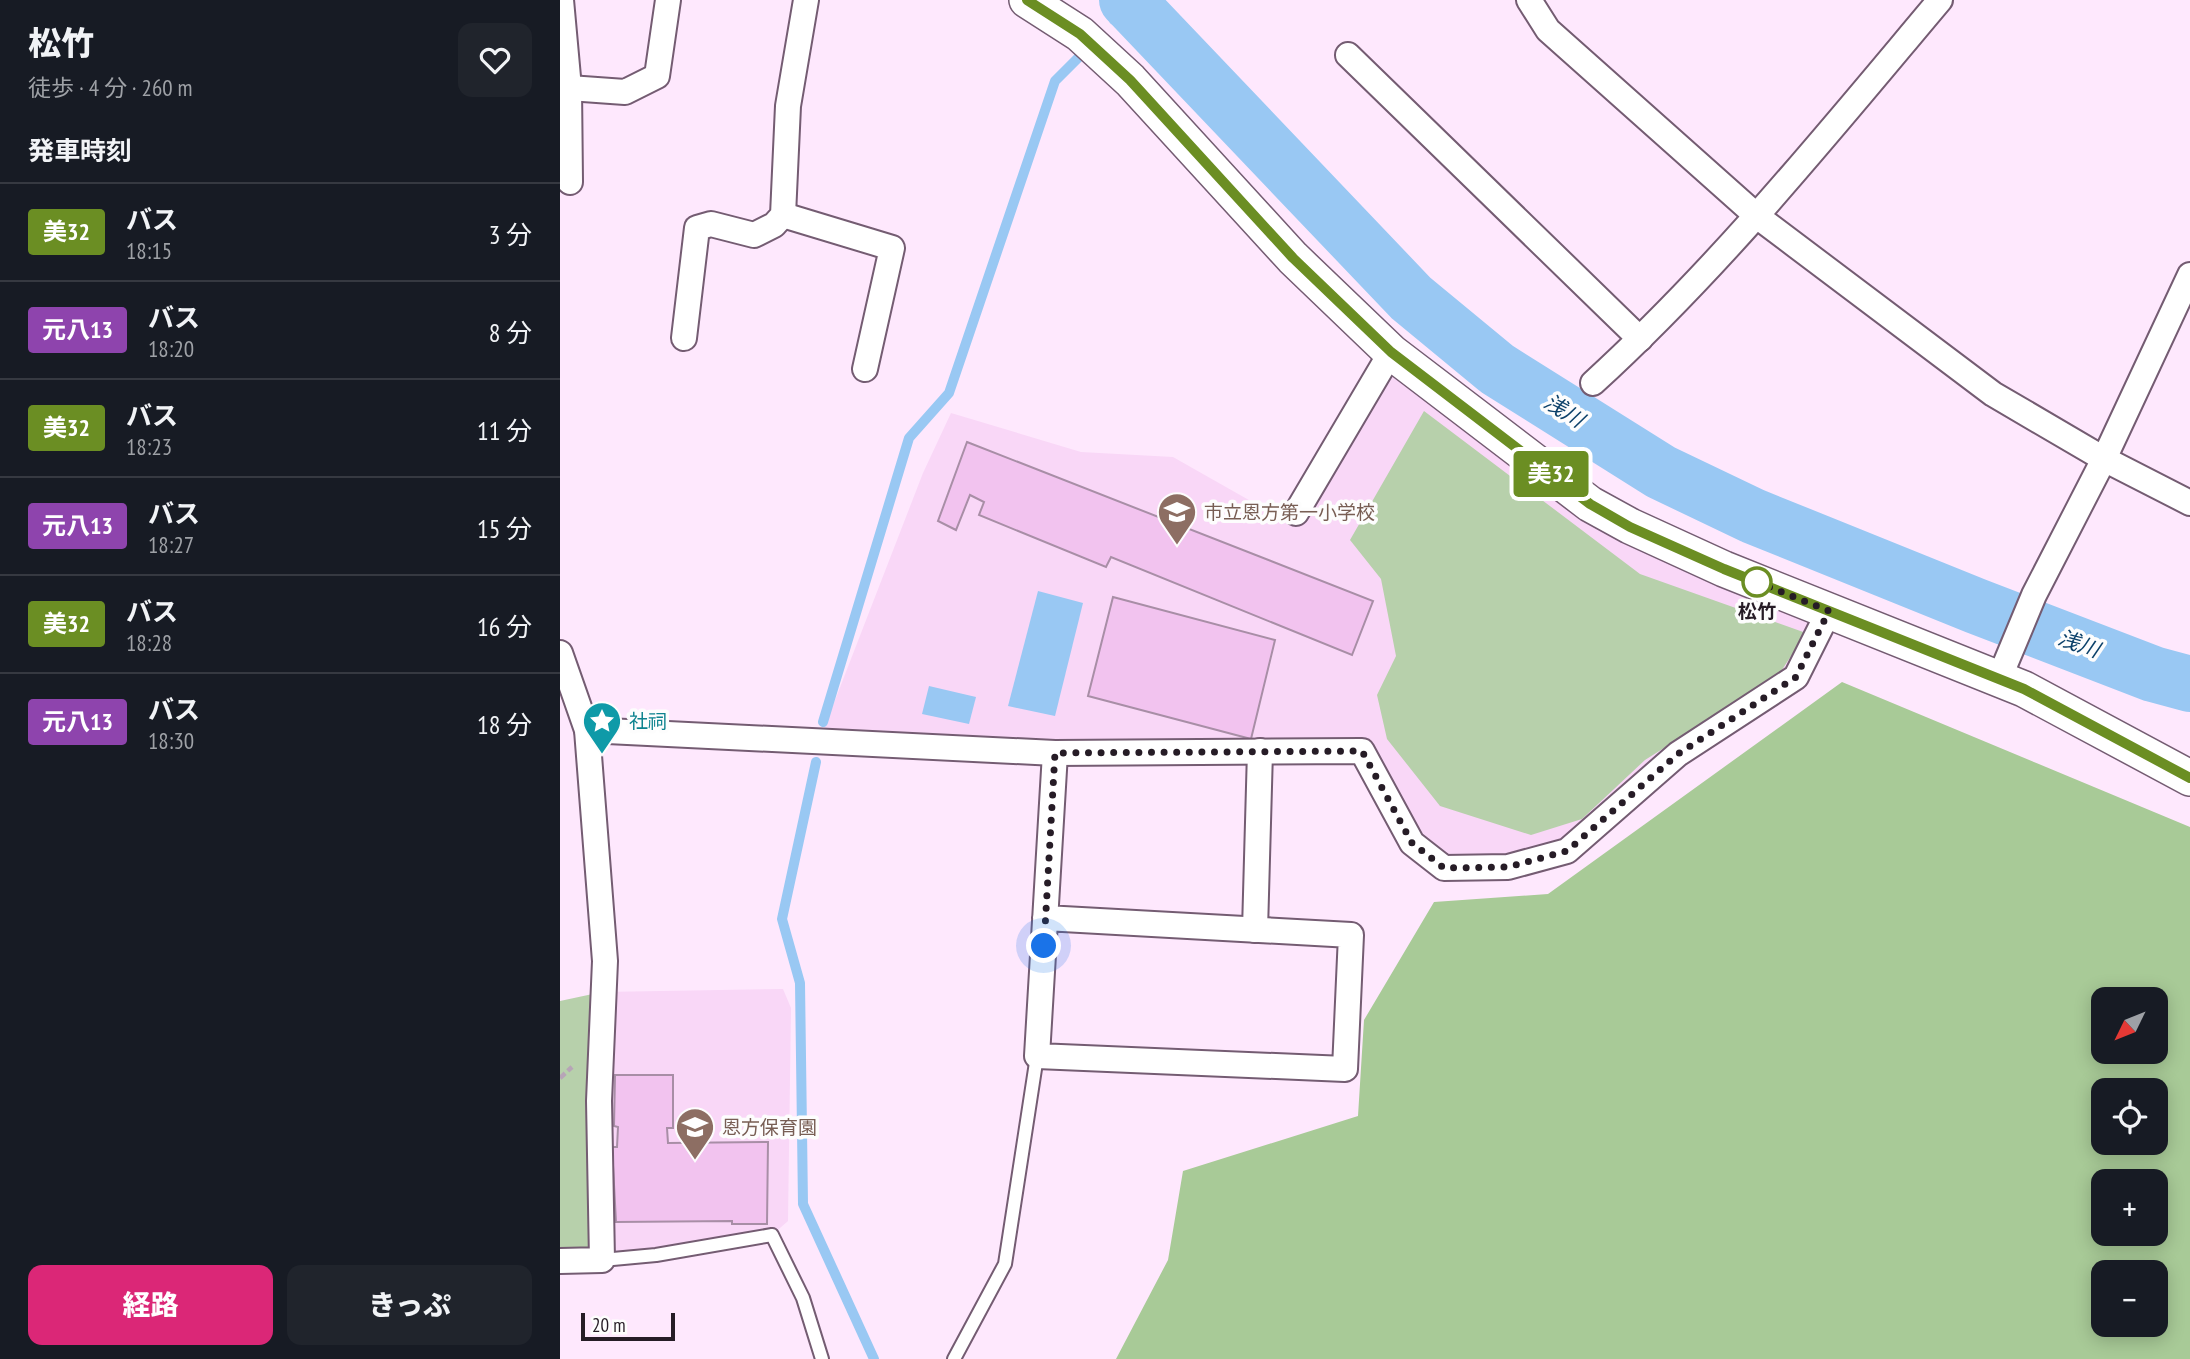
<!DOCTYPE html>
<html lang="ja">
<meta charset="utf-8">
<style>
body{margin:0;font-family:"PT Sans Narrow","Noto Sans JP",sans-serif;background:#20242c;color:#f1f3f6;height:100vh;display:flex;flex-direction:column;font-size:26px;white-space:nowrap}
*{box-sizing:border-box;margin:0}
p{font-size:23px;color:#9ea1a6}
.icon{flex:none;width:38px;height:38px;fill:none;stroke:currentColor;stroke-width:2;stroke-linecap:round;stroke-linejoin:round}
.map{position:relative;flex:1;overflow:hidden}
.side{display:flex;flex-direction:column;background:#171b24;width:560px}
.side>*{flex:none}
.badge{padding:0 14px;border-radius:5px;font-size:24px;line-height:46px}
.needle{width:46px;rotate:227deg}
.fabs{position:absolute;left:1531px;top:987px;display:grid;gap:14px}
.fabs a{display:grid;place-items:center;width:77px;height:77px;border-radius:14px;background:#171b24;box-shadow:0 4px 18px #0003;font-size:35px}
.scale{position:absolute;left:21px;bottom:18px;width:94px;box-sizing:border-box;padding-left:7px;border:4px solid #261c26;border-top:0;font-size:19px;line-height:24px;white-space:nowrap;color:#261c26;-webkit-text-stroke:5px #fdfdfd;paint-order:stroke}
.you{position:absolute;width:35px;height:35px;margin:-18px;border:5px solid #fff;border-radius:50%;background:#1a73e8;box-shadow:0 0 0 10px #1a73e833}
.map>.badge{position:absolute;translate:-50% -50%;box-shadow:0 0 0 4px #fff}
h2{padding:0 28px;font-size:26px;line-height:63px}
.round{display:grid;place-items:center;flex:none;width:74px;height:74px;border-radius:14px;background:#20242c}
.head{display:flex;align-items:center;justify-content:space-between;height:119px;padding:0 28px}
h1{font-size:33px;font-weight:800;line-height:52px}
.button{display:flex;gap:14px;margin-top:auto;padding:14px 28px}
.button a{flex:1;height:80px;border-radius:14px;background:#db2777;color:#fff;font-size:28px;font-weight:800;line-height:80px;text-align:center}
.button a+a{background:#20242c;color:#f1f3f6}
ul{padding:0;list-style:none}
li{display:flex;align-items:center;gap:21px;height:98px;padding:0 28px;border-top:2px solid #363941}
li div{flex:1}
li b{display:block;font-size:26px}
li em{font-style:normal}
li .badge{min-width:77px;font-weight:700;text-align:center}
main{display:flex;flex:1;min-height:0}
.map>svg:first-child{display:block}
.built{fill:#f9d7f7}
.green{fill:#b7d0ab}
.forest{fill:#a8ca97;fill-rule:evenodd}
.water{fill:#99c8f3}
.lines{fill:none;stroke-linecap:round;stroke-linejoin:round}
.stream{stroke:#99c8f3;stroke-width:10}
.river{stroke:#99c8f3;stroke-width:56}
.building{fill:#f2c3ef;stroke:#a88ea6;stroke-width:2}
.lane-casing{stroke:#745c72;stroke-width:16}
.street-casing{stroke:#745c72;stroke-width:28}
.secondary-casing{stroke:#745c72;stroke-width:38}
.path{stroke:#b7a5b7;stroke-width:4.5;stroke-dasharray:7 3.5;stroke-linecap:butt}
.lane{stroke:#fff;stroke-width:12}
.street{stroke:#fff;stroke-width:24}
.secondary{stroke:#fff;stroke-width:35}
.line-casing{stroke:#fff;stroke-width:16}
.line{stroke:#6b8e23;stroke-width:10}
.walk{stroke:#261c26;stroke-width:7;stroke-dasharray:0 12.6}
.stop-dot{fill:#fff;stroke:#6b8e23;stroke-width:3.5}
.labels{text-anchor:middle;stroke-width:7;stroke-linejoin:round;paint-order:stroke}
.education-label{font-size:19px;fill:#785e54;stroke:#fdfdfd;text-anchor:start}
.stop-label{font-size:19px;font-weight:bold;fill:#261c26;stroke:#fdfdfd}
.culture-label{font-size:19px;fill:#0d838f;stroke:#fdfdfd;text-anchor:start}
.water-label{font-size:21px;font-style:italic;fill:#0c416a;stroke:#fdfdfd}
</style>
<main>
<section class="side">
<div class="head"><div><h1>松竹</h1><p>徒歩 · 4 分 · 260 m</p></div><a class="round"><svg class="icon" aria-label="heart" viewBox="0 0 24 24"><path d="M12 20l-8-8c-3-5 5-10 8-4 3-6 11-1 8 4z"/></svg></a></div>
<h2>発車時刻</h2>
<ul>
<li><span class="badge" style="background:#6b8e23;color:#fff">美32</span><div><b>バス</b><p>18:15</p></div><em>3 分</em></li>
<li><span class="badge" style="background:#8e44ad;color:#fff">元八13</span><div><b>バス</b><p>18:20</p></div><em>8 分</em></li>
<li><span class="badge" style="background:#6b8e23;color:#fff">美32</span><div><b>バス</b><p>18:23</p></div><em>11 分</em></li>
<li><span class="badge" style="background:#8e44ad;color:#fff">元八13</span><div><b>バス</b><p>18:27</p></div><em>15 分</em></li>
<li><span class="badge" style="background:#6b8e23;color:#fff">美32</span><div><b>バス</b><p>18:28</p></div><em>16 分</em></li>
<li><span class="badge" style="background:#8e44ad;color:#fff">元八13</span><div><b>バス</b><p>18:30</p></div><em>18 分</em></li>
</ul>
<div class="button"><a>経路</a><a>きっぷ</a></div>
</section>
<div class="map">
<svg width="1630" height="1359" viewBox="0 0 1630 1359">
<rect width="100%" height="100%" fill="#fee8fd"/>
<g class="built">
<polygon points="824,364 1261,625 1236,677 1007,851 884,868 802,751 260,739 363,473 391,413 521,452 613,457 710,512 736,513"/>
<polygon points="223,989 231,1008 228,1221 212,1235 42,1260 42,992"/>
</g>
<g class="green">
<polygon points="864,411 1080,574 1246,633 1218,676 1085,760 1022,819 971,835 880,806 827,739 817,695 836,656 821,579 790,540"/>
<polygon points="42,992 42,1260 0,1259 0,1001"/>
</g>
<path class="forest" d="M1282,682L1630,827V1359H556L608,1260L623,1171L798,1116L804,1020L874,902L988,894ZM1544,999H1596V1052H1544ZM1544,1090H1596V1143H1544ZM1544,1181H1596V1234H1544ZM1544,1272H1596V1325H1544Z"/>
<g class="water">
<polygon points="478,591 523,603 495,716 448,706"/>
<polygon points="369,686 416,697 409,724 362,714"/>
</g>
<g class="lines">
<g class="stream">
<polyline points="554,20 571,3"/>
<polyline points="263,722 349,438 389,393 495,81 520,56"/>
<polyline points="256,762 222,919 240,983 243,1204 314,1359"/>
</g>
<polyline class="river" points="567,0 851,298 937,369 1101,472 1193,516 1416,606 1593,674 1630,684"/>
</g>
<g class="building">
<polygon points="407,442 813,601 792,655 551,557 546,567 419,515 424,502 410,495 396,530 378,521"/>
<polygon points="553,597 715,640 691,739 528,696"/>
<polygon points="55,1075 113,1075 113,1128 107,1128 108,1143 208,1142 207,1224 172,1224 172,1221 56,1222 52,1147 57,1147 58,1127 54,1126"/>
</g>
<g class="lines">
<g class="lane-casing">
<g id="lane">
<polyline points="42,1260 96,1255 212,1235 243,1298 262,1359"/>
<polyline points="394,1359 445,1264 477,1056"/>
</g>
</g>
<g class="street-casing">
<g id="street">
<polyline points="1,0 9,88 10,182"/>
<polyline points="969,0 988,30 1198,217 1433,394 1544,459 1630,503"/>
<polyline points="788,55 1080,339"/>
<polyline points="9,88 65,92 97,76 108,0"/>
<polyline points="223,215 332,248 305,369"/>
<polyline points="124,338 137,228 151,224 194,235 214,225 223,215 228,106 246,0"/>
<path d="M1033,383C1161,266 1269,132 1380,0"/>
<polyline points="736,513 831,352"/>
<polyline points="0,653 27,730 45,961 39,1101 42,1260 0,1261"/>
<polyline points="1439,679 1474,595 1544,459 1630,275"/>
<polyline points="27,730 495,753 802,751 852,843 884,868 948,867 1007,851 1118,754 1236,677 1269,611"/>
<polyline points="485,918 791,935 785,1069 477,1056 495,753"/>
<polyline points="695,930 700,751"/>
</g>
</g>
<g class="secondary-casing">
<polyline id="secondary" points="467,0 520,34 570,80 733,258 831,352 1030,504 1070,526 1164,569 1464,689 1630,778"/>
</g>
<polyline class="path" points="0,1078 12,1067"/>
<use href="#lane" class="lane"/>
<use href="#street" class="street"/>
<use href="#secondary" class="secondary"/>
</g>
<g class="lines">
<g class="line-casing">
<polyline id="line" points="467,0 520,34 570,80 733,258 831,352 1030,504 1070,527 1164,569 1464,689 1630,778"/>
</g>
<use href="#line" class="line"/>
<polyline class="walk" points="484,946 495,753 802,751 852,843 884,868 948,867 1007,851 1118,754 1236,677 1269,611 1197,582"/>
</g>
<defs>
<g id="school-pin" transform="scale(2.0125)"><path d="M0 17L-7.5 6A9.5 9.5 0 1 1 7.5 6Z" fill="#8d6e63" stroke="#fdfdfd"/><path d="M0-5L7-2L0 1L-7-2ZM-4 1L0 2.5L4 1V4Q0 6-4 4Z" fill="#fff"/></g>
<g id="sight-pin" transform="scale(2.0125)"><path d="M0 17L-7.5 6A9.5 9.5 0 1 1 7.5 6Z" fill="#0f9aa8" stroke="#fdfdfd"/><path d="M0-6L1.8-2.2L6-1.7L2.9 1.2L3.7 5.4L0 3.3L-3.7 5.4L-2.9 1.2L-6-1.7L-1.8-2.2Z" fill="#fff"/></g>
</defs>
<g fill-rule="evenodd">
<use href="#school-pin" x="617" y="512"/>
<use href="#sight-pin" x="42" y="721"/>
<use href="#school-pin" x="135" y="1127"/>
</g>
<circle class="stop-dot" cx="1197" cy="582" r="14"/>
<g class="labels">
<g class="education-label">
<text x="644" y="519">市立恩方第一小学校</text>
<text x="162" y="1134">恩方保育園</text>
</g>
<g class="stop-label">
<text x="1197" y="618">松竹</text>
</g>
<g class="culture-label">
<text x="69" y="728">社祠</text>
</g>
<g class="water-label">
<text transform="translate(1004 411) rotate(32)" y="7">浅川</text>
<text transform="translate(1519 644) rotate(20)" y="7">浅川</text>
</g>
</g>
</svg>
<div class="fabs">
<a><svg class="needle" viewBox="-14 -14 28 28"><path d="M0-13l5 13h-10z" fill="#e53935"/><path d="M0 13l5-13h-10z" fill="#9ea1a6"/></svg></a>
<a><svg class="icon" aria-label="locate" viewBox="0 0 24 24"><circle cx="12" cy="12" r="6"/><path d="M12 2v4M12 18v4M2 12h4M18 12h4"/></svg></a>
<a>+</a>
<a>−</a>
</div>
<div class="scale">20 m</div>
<div class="you" style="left:484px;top:946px"></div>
<b class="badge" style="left:991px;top:474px;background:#6b8e23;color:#fff">美32</b>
</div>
</main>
